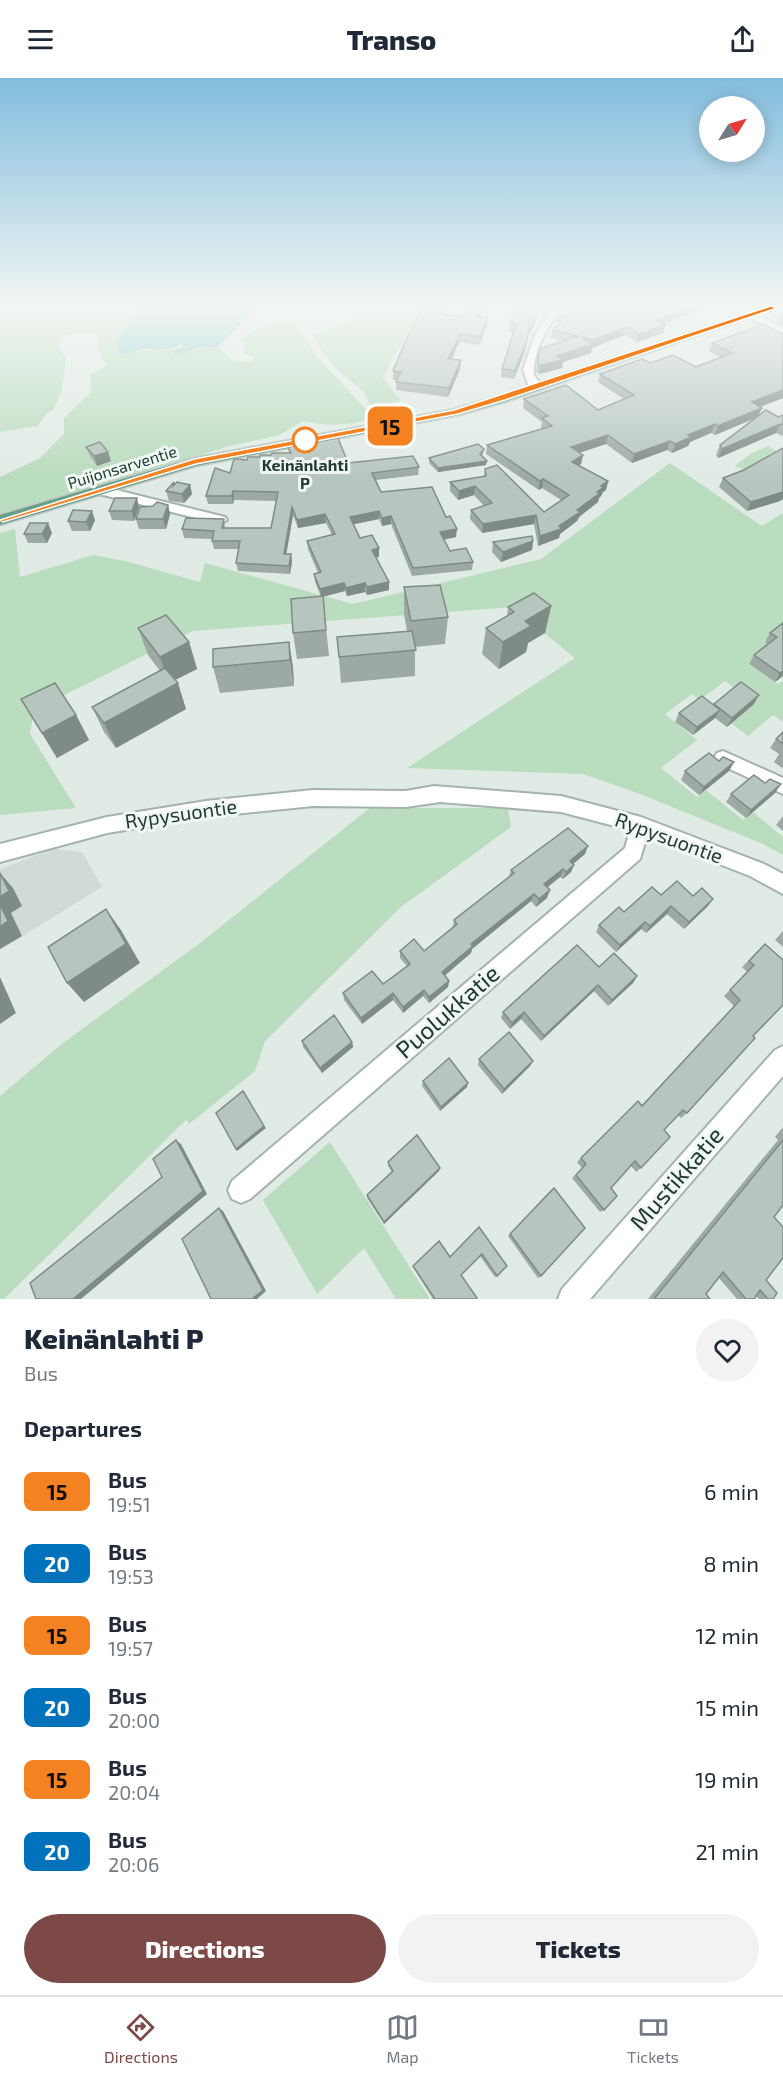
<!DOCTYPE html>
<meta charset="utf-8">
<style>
body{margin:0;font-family:"Exo 2",sans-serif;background:#f2f2f3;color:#1f2937;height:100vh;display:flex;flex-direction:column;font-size:22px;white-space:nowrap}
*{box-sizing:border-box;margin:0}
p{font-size:20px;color:#747a83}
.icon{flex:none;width:33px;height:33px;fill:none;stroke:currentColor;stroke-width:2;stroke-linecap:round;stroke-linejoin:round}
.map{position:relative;height:1221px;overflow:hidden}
.panel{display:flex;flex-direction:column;background:#fff;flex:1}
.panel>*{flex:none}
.badge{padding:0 12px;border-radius:9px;font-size:21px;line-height:39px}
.needle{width:39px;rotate:53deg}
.buttons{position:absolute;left:699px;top:18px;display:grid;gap:12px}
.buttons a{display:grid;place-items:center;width:66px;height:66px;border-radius:50%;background:#fff;box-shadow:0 3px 15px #0003;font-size:30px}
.map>.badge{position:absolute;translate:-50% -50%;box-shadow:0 0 0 3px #fff}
h2{padding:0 24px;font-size:22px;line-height:54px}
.round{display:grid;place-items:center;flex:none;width:63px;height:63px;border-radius:32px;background:#f2f2f3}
.overview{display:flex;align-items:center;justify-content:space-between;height:102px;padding:0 24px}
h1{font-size:28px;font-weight:800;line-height:45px}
.cta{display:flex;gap:12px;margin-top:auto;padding:12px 24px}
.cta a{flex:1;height:69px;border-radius:36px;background:#7d4947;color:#fff;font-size:24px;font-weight:800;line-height:69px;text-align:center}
.cta a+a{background:#f2f2f3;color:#1f2937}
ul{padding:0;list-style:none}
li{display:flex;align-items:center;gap:18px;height:72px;padding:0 24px}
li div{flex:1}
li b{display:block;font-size:22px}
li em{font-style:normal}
li .badge{min-width:66px;font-weight:700;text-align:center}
header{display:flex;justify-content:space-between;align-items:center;height:78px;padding:0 24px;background:#fff;font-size:27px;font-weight:800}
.menu{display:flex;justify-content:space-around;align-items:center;height:84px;border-top:2px solid #e0e1e3;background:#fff;font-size:16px;color:#747a83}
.menu a{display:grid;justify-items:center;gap:3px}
.menu .current{color:#7d4947}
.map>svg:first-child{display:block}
.built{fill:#cfdbd4}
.green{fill:#badcbf}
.water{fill:#89cbcf}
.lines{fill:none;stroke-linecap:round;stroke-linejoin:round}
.minor-casing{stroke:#a4b3ac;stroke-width:4}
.major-casing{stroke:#c1c8c6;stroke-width:3}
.minor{fill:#fff;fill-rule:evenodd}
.major{fill:#66a08b;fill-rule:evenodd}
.wall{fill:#9daaa3}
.shaded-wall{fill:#7f8b85}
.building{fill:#b6c6be;stroke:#7f8b85;stroke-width:1.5}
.line{fill:#f58220;stroke:#fff;stroke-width:1.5}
.stop-dot{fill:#fff;stroke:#f58220;stroke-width:3}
.labels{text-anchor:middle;stroke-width:6;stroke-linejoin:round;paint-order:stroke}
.far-stop-label{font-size:16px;font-weight:bold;fill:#213b32;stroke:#f1f8f4}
.far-street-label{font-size:16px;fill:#213b32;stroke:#f1f8f4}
.street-label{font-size:20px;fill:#213b32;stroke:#f1f8f4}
.near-street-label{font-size:24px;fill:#213b32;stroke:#f1f8f4}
</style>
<header><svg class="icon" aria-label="menu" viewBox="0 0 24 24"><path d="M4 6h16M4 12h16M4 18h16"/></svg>Transo<svg class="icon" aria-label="share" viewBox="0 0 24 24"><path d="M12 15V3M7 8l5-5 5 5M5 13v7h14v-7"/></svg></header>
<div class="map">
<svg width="783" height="1221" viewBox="0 0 783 1221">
<rect width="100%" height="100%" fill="#e1ebe5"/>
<polygon class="built" points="53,771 82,774 102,809 0,872 0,791"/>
<g class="green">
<path d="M0,230H138L116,264L121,277C141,272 161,272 181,266L192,272L218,269L231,282L251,284L255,278L245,277L242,261C259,247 274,242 296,245L318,280L373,339C351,349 326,348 302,343L280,357L230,368L0,438V399L40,380L64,356V340L91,314L90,297L107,287C101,277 93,268 101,256L62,257L59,267L66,281L62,311L54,331L46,336L38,348L0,354Z"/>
<polygon points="352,230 421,230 383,299 401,323 379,327 392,338 377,341 364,314 339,293 322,273 313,256 349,244 355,233"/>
<polygon points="768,368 778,374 746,393 735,388 750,376"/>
<polygon points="670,385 762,448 783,435 783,549 764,563 771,568 748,586 778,606 783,603 783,644 773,637 748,658 731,645 755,625 725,603 700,622 692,616 665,636 697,662 661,690 697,719 706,712 743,742 753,734 783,759 783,777 763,766 640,716 583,696 407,690 575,580 512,529 193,553 34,632 30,656 76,730 0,737 0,455 15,451 20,499 93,477 125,483 200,504 205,485 353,526 541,481"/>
<polygon points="370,730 508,730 511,749 401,829 265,963 255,993 189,1046 186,1042 4,1221 0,1221 0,1018 63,965 200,865"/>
<polygon points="330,1064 430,1221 396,1221 364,1170 317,1216 263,1122"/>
</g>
<polygon class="water" points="138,230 257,230 218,269 200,270 172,278 175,273 185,268 181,266 165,271 145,271 121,277 116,264"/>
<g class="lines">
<g class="minor-casing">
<g id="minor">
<path d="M552,230H562C548,247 532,275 534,297L543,309L537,312L528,306L523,292L534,259Z"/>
<polygon points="732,230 743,230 783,250 783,257"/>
<polygon points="100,408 225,439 227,442 220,446 95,415 94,412 95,409"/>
<polygon points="723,673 783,700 783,716 717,685 714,680 717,675"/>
<polygon points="434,708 561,718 641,739 764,786 783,796 783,816 750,798 647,758 640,781 250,1121 241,1125 232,1121 228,1112 232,1103 625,770 630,752 561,734 440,724 406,729 313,728 206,739 107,755 0,784 0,766 107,739 206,723 313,712 406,713"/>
<polygon points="783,968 783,998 590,1221 558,1221 562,1211 775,972"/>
</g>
</g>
<g class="major-casing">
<polygon id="major" points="765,230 779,230 506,324 459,337 196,388 0,447 0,437 194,380 454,331 498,318"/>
</g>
<use href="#minor" class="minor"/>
<use href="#major" class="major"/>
</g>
<g class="wall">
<polygon points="469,230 483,230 479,239 487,248 479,267 459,264 452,281 461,282 460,291 448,319 396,312 397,302 393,302 393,293 426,232 444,236 465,239"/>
<polygon points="508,230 551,230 545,237 539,233 531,255 529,254 525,273 514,301 501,299 502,291 513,254 509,254 510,245 516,230"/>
<polygon points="783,230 783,247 777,245"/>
<polygon points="557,235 663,246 665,247 663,255 637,264 625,257 592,270 591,275 563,284 562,290 539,296 536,294 539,271 563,263 551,260 553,252 560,245 555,243"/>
<polygon points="783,256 783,320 760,329 758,338 778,339 783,337 783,358 776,355 718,380 716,377 720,367 757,339 715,357 711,355 690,364 688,368 672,375 667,372 632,385 606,366 579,375 583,377 581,386 579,387 608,403 606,412 603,414 601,418 599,420 598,424 579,439 577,443 560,456 559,460 538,468 534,446 482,455 470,441 471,432 484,428 474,417 458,422 450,413 450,404 484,398 485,391 544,434 561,422 542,410 539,412 486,376 487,367 543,351 541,349 542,344 523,330 524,321 598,332 624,321 598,304 600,296 650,285 696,289 721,280 709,273 712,265"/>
<polygon points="86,369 108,374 111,383 97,388 90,378"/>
<polygon points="288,369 348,385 419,389 418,397 376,402 381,414 456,459 444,462 450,473 473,484 472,492 412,498 391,446 382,448 379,441 353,446 360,460 379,470 379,479 376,479 389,504 389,512 367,517 365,514 347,518 345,513 323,519 329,578 297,581 293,555 321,519 315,504 314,496 318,495 308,471 307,463 332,457 326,445 298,450 293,437 286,476 291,476 292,484 290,496 238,493 236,485 239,471 214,471 212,463 212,461 184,460 182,451 224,441 225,450 271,450 276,423 234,422 233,426 208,426 206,418 230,395 247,382 271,377 289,375"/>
<polygon points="484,371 483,376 482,378 486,387 438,394 429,385 429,380"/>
<polygon points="744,392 780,423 747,433 719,409 723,400"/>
<polygon points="175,406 190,407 192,416 184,425 169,423 166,413"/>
<polygon points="168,427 170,436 166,451 139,451 136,441 153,428"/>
<polygon points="139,429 134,443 112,442 109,433"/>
<polygon points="95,442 90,453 72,453 68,443"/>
<polygon points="52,455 47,465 28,465 24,456"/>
<polygon points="533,463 532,472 501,484 492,474 493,464"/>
<polygon points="404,509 448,539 445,566 415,569 415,598 341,605 337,559 407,553 404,536"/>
<polygon points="551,528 545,555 528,565 526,574 499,591 482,576 486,550 507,538 508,529"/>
<polygon points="783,545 783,598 775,604 749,586 754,577 768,566 765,564 770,555"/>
<polygon points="138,550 189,564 197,591 175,602 186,631 116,670 104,654 92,629 160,593 148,577"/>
<polygon points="289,564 293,590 294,608 220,615 213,589"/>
<polygon points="21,621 76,637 89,662 57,680"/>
<polygon points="754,626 727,649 715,640 693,657 675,644 679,635 713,627"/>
<polygon points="783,654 783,689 782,690 774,684 779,676 770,670 776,661"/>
<polygon points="719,683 734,684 729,693 699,717 681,702 685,693"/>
<polygon points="765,705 781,706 775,715 746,740 726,724 731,716"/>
<polygon points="783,738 783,753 776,747"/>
<polygon points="585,776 573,786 571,794 563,801 560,799 547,810 547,820 536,829 531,823 472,871 471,875 444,897 449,903 448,909 429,925 423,918 403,935 393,922 362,946 344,922 343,915 383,906 407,888 400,880 400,873 424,873 453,849 454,842 509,799 511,792"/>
<polygon points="661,817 693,818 708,828 684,851 667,836 646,855 641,851 616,874 596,854 599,847 624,834"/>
<polygon points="783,853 783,869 775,862"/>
<polygon points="765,866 753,958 687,1035 681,1040 678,1037 664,1052 641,1090 636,1094 631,1088 611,1110 604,1132 600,1134 572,1100 582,1090 577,1084 638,1023 642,1027 734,928 724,918 747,894 742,889"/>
<polygon points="599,889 637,898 633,905 608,928 594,913 541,963 521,941 510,951 501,940 503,934"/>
<polygon points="302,963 352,964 353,969 322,995 303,969"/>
<polygon points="479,981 530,988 502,1016 478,987"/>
<polygon points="423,1003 467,1009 440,1033 422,1008"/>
<polygon points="783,1049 783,1127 774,1139 766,1202 773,1221 759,1221 756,1218 754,1221 737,1221 719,1200 706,1216 710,1221 648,1221 778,1062 775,1059"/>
<polygon points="388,1084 439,1093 384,1146 367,1120 367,1117 392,1094 388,1088"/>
<polygon points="550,1113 541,1198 538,1200 508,1158"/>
<polygon points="479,1149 497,1198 495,1199 480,1178 461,1197 475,1221 433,1221 413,1189 413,1188 450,1179"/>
</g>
<g class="shaded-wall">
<polygon points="444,230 448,230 441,244 441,236"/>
<polygon points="481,230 483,230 476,247 477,239"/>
<polygon points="538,230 539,230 539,233 531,255 532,247"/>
<polygon points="546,230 551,230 545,237"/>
<polygon points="689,230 707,230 653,250 656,242"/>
<polygon points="488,240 487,248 479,267 480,259"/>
<polygon points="530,246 525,273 514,301 515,292"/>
<polygon points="665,247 663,255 637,264 639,256"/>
<polygon points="627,249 625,257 592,270 591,275 563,284 562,290 539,296 541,287 557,278 592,267 593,262"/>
<polygon points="460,256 459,264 448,289 448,281"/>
<polygon points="461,282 460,291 448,319 449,310"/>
<polygon points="783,312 783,320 749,333 752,324"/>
<polygon points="762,330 758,339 715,357 718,348"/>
<polygon points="715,346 711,355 690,364 688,368 672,375 675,366 688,357"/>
<polygon points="780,346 776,355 718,380 722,371"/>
<polygon points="608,357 606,366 569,378 571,369"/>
<polygon points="670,363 667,372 632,385 634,376"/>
<polygon points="108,374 111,383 97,388 94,378"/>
<polygon points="583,377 581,386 570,393 572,384"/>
<polygon points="487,383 486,387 438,394 438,390"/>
<polygon points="543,401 542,410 539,412 540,403"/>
<polygon points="608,403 606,412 603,414 601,418 599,420 598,424 579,439 577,443 560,456 559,460 538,468 540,458 559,448 577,432 601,408"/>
<polygon points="190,407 192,416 184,425 182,416"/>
<polygon points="475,408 474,417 458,422 459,413"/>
<polygon points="233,413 234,422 233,426 232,418"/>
<polygon points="783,414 783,421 780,423 747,433 751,424"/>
<polygon points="137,420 139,429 134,443 132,433"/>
<polygon points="168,427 170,436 166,451 163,441"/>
<polygon points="292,429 293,437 285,484 284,476"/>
<polygon points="92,433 95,442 90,453 86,444"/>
<polygon points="379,433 379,441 350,447 350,439"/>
<polygon points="325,436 326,445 298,450 297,442"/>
<polygon points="536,437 534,446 482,455 483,446"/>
<polygon points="391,438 391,446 382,448 382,440"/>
<polygon points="48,445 52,455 47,465 42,456"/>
<polygon points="457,451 456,459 439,462 440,454"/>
<polygon points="533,463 532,472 501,484 503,474"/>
<polygon points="379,470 379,479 372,480 372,472"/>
<polygon points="291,476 292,484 290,496 289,488"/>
<polygon points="389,504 389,512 367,517 367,509"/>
<polygon points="344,505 345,513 321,519 320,511"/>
<polygon points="365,505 365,514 347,518 346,510"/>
<polygon points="551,528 545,555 528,565 526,574 499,591 503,564 525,543"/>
<polygon points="189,564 197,591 169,605 160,579"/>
<polygon points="289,564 293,590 294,608 290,582"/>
<polygon points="783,593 783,598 775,604 780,595"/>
<polygon points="178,605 186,631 116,670 104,645"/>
<polygon points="759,617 754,626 727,649 732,640"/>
<polygon points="720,632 715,640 693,657 697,649"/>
<polygon points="76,637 89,662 57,680 42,655"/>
<polygon points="734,684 729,693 699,717 704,709"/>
<polygon points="781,706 775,715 746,740 751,732"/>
<polygon points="588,768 585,776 567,791 570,783"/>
<polygon points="574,787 571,794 563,801 566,794"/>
<polygon points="563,791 560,799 541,814 544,806"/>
<polygon points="0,795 13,810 22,828 11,835 22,858 0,871"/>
<polygon points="550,812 547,820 536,829 539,821"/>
<polygon points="534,816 531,823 472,871 471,875 441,901 442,894 471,866"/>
<polygon points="713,821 708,828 684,851 689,844"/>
<polygon points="671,828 667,836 646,855 650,848"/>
<polygon points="106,831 121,852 140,885 84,924 67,905"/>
<polygon points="645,844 641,851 616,874 620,867"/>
<polygon points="637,898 633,905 608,928 612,922"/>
<polygon points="0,899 16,935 0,946"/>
<polygon points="449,903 448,909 429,925 429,919"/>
<polygon points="598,907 594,913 541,963 544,958"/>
<polygon points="424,912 423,918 403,935 403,929"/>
<polygon points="393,915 393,922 362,946 361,940"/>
<polygon points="524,934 521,941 510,951 512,945"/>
<polygon points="352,964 353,969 322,995 320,990"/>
<polygon points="533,983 530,988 502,1016 504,1011"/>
<polygon points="468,1005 467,1009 440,1033 441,1029"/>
<polygon points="264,1048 266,1050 237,1073 236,1071"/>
<polygon points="176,1062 181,1066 207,1116 81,1221 73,1221 203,1113"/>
<polygon points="440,1090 439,1093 384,1146 384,1144"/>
<polygon points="219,1130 223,1133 266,1213 257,1221 252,1221"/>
</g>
<g class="building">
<polygon points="427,230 444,230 441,236 465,239 469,230 481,230 477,239 488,240 480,259 460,256 448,281 461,282 449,310 396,304 401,294 393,293 405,264 422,231 426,232"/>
<polygon points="517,230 538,230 532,247 530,246 526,265 515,292 502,291 516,246 510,245"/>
<polygon points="560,230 689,230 656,242 665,247 639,256 627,249 593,262 581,259 593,266 557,278 563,282 541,287 538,285 539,271 578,258 553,252 565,239 557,235"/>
<polygon points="764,246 783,256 783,312 752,324 762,330 718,348 715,346 688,357 691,359 675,366 670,363 634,376 608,357 571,369 583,377 572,384 608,403 601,408 604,409 597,414 600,415 577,432 580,434 559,448 561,451 540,458 536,437 483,446 471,432 492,425 475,408 459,413 450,404 486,398 485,391 497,387 544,434 569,417 543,401 540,403 487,367 552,348 542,340 548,338 524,321 566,307 598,332 634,317 600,296 642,281 650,285 673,277 696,289 732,275 712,265"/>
<polygon points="766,332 778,339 783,337 783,347 780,346 722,371 720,367"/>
<polygon points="338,360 348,385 413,378 419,389 372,395 381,414 432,409 446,439 450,438 457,451 440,454 450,473 466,470 473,484 413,490 391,438 382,440 379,433 350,439 360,460 372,457 379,470 372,472 389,504 367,509 365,505 346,510 344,505 320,511 314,496 321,494 307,463 335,456 325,436 297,442 292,429 284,476 291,476 289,488 236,485 240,463 212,463 214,453 182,451 186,440 224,441 222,450 271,450 278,414 233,413 232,418 206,418 215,390 230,395 234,381 247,382 248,379 260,379 260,377 271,377 272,375 291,375 288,369"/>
<polygon points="100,364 108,374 94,378 86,369"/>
<polygon points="478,366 484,371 480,376 487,383 438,390 429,380"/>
<polygon points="783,370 783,414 751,424 723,400 744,392"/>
<polygon points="174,404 173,408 177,404 190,407 182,416 166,413"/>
<polygon points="115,420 137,420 132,433 109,433"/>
<polygon points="157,424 168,427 163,441 136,441 140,429 153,428"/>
<polygon points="73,432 92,433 86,444 68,443"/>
<polygon points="30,445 48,445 42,456 24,456"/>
<polygon points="532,458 533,463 503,474 493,464"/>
<polygon points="440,507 448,539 411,543 404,509"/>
<polygon points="534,515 551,528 525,543 531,548 503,564 486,550 514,534 508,529"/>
<polygon points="323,518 326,552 293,555 291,521"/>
<polygon points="166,537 189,564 160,579 138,550"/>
<polygon points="783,545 783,593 780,595 754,577 777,559 770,555"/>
<polygon points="412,553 416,572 339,579 337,559"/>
<polygon points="289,564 290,582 213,589 213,571"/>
<polygon points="165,590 178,605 104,645 92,629"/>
<polygon points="741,604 759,617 732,640 714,626"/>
<polygon points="55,605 76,637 42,655 21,621"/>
<polygon points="702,618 720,632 697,649 679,635"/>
<polygon points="783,654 783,666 776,661"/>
<polygon points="709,675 719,683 723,679 734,684 704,709 685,693"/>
<polygon points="754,697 765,705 770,701 781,706 751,732 731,716"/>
<polygon points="568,750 588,768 570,783 574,787 566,794 563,791 544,806 550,812 539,821 534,816 471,866 473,868 442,894 449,903 429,919 424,912 403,929 393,915 361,940 343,915 372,893 383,906 410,886 400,873 414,861 424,873 457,846 454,842 514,795 511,792"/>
<polygon points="0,795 9,813 0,819"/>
<polygon points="677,803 693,818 702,810 713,821 689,844 671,828 650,848 645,844 620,867 599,847 619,829 624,834 652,809 661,817"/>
<polygon points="0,826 8,843 0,849"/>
<polygon points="106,831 126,866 67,905 48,869"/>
<polygon points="765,866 783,882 783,927 753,958 755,960 687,1035 683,1032 664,1052 670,1059 641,1090 635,1083 611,1110 617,1118 604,1132 576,1097 586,1086 581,1080 638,1023 642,1028 740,922 730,912 754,887 749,883"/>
<polygon points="577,867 599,889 614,875 637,898 612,922 598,907 544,958 524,934 512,945 503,934"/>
<polygon points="334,937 352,964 320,990 302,963"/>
<polygon points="509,954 533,983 504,1011 479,981"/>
<polygon points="449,980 468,1005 441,1029 423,1003"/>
<polygon points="243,1013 264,1048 236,1071 216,1035"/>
<polygon points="417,1057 440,1090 384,1144 367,1117 393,1093 388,1084"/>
<polygon points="176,1062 203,1113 73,1221 36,1221 30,1205 162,1099 153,1081"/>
<polygon points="783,1062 783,1127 774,1139 783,1149 783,1180 766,1202 777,1215 773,1221 768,1221 760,1212 754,1221 746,1221 723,1194 706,1216 710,1221 654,1221"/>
<polygon points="554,1110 585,1150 541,1198 510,1156"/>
<polygon points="219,1130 263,1212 252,1221 211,1221 182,1161"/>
<polygon points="479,1149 507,1188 497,1198 482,1176 461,1197 477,1220 475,1221 435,1221 413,1188 439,1163 450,1179"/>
</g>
<linearGradient id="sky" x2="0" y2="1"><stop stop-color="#82bdde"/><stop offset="0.57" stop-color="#f2f6f3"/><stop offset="1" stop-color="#f2f6f3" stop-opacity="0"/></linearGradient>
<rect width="783" height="400" fill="url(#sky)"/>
<polygon class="line" points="771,228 777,230 505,322 458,336 196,386 3,444 0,442 194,381 454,332"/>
<circle class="stop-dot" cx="305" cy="362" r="12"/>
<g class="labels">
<g class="far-stop-label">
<text x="305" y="393">Keinänlahti<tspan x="305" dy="18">P</tspan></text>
</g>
<g class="far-street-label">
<text transform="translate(122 389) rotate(-17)" y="6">Puijonsarventie</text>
</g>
<g class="street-label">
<text transform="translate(181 736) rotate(-8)" y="7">Rypysuontie</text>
<text transform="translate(669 760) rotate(20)" y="7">Rypysuontie</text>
</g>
<g class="near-street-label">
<text transform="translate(448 934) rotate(-41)" y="8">Puolukkatie</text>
<text transform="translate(677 1101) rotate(-49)" y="8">Mustikkatie</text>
</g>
</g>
</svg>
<div class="buttons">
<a><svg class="needle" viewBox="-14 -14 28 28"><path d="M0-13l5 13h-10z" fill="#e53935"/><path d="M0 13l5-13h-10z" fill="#747a83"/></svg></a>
</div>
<b class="badge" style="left:390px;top:348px;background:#f58220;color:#111">15</b>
</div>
<section class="panel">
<div class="overview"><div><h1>Keinänlahti P</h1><p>Bus</p></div><a class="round"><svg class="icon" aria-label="heart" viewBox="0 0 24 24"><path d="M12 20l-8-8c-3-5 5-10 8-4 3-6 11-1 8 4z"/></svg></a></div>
<h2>Departures</h2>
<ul>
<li><span class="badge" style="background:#f58220;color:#111">15</span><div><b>Bus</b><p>19:51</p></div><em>6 min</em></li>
<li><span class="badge" style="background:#0072bc;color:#fff">20</span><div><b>Bus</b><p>19:53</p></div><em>8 min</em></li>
<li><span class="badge" style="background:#f58220;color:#111">15</span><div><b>Bus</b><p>19:57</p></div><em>12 min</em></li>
<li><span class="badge" style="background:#0072bc;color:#fff">20</span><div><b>Bus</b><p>20:00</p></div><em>15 min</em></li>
<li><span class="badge" style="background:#f58220;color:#111">15</span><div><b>Bus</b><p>20:04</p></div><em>19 min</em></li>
<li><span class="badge" style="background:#0072bc;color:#fff">20</span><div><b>Bus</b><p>20:06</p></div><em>21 min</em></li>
</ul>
<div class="cta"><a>Directions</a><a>Tickets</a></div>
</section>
<nav class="menu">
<a class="current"><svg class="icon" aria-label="directions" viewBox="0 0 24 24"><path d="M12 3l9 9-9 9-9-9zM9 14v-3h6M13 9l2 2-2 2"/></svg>Directions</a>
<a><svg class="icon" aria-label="map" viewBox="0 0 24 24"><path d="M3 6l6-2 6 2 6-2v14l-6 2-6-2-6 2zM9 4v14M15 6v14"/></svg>Map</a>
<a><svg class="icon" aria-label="tickets" viewBox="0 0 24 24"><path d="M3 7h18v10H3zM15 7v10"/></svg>Tickets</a>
</nav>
